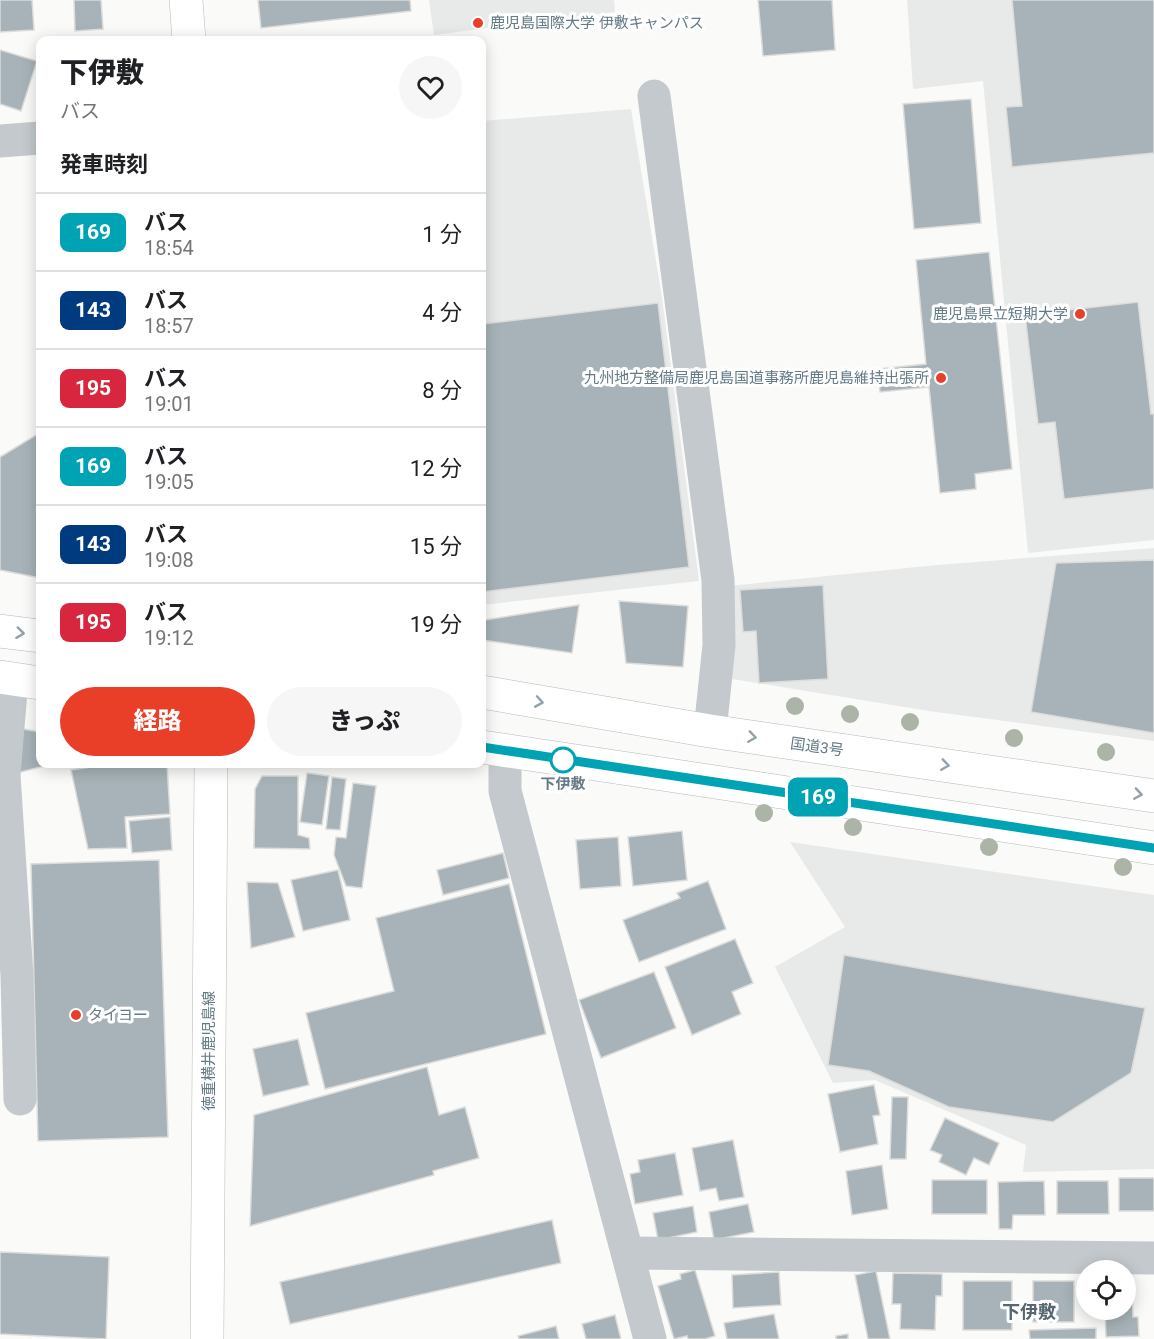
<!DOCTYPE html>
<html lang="ja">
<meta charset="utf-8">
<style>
body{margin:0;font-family:Roboto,"Noto Sans JP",sans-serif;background:#f6f6f6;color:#202124;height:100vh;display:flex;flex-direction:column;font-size:22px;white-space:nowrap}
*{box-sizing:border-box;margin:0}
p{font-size:20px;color:#757577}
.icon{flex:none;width:33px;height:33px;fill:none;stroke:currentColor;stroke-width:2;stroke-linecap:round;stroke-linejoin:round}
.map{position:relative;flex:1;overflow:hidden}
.drawer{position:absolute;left:36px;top:36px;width:450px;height:732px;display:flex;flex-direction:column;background:#fff;border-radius:12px;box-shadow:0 3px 15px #0003}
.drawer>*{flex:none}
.badge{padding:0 12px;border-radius:9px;font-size:21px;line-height:39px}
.controls{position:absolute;left:1076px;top:1260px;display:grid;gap:12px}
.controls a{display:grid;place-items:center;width:60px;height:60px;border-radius:50%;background:#fff;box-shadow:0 3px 15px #0003;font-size:30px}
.map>.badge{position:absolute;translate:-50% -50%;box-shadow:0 0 0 3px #fff}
h2{padding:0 24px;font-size:22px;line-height:54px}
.round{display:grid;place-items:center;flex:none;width:63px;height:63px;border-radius:32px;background:#f6f6f6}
.head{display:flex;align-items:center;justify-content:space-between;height:102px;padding:0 24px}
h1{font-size:28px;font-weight:800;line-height:45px}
.action{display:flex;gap:12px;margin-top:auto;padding:12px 24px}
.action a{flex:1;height:69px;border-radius:36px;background:#e93f29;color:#fff;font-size:24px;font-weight:800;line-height:69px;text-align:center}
.action a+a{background:#f6f6f6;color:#202124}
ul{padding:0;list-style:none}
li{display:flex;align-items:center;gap:18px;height:78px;padding:0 24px;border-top:2px solid #e0e0e0}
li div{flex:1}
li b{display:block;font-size:22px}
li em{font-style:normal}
li .badge{min-width:66px;font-weight:700;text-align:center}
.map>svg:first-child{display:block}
.built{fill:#e8eae9}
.building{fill:#a7b3b8;stroke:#dcdcda;stroke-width:1.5}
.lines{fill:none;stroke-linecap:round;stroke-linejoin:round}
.major-casing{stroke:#b4bbbe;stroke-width:34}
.highway-casing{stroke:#b4babd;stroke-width:34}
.minor{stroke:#c3c9cc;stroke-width:33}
.major{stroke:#fff;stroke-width:33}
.highway{stroke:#fff;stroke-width:33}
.tree{fill:#abb4a6}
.oneway{stroke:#92a2a9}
.line-casing{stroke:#fff;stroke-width:14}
.line{stroke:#00a3b4;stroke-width:9}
.poi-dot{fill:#e93f29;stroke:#fff;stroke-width:2}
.stop-dot{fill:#fff;stroke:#00a3b4;stroke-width:3}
.labels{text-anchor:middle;stroke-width:6;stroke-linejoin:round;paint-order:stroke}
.poi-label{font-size:15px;fill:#647a84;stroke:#fff;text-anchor:start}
.street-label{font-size:15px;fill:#647a84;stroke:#fff}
.stop-label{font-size:15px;font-weight:bold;fill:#647a84;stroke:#fff}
.quarter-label{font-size:18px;font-weight:bold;fill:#56676f;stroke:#fff}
</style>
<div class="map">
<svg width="1154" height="1339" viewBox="0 0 1154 1339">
<rect width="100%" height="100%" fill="#fafaf8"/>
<g class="built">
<polygon points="429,0 614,0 615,12 434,35"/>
<polygon points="907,0 1154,0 1154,540 1028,553 983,81 913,89"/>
<polygon points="631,109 662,298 699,581 482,605 482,121"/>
<polygon points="1154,548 1154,741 929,711 732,679 728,586 937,565"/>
<polygon points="790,842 1154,895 1154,1169 1023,1172 1026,1145 875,1080 833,1083 775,967 845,927"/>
</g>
<g class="building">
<polygon points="0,0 32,0 34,30 0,32"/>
<polygon points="74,0 101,0 103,29 75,31"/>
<polygon points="258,0 410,0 411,11 261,28"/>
<polygon points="758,0 832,0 835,50 763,56"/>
<polygon points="1012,0 1154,0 1154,153 1012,167 1006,107 1022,106"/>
<polygon points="0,50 37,61 21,111 0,104"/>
<polygon points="971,99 981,223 914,229 903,104"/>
<polygon points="38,154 40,154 40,180"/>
<polygon points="989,252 1012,469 975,474 976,489 940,493 929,387 880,392 878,369 926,364 916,260"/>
<polygon points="1138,302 1151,414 1154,414 1154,489 1064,499 1055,422 1038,424 1025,315"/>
<polygon points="658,303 689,567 482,592 482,324"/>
<polygon points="36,435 40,436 40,578 0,570 0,457"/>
<polygon points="1154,560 1154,733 1031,712 1056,563"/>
<polygon points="823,585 828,679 759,683 756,631 743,632 740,590"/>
<polygon points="619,601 688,606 683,667 626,663"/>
<polygon points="579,605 572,653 482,640 485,620"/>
<polygon points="23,729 40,732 40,764 52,764 17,773"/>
<polygon points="112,764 167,764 170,814 125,817 127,848 88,849 71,770"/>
<polygon points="307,773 329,776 322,825 300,822"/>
<polygon points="262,776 298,776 298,835 309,838 310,849 254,848 255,789"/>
<polygon points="332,777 346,779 340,830 326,829"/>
<polygon points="353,783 376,786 362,888 346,886 334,855 336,837 346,838"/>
<polygon points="170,817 172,850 132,853 129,821"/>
<polygon points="682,831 687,880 633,886 628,837"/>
<polygon points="618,837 621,886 580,889 576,840"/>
<polygon points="503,853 509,878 443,895 437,870"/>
<polygon points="159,860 168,1137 38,1141 31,864"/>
<polygon points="338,870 350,920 303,931 291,880"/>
<polygon points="708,881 726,929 639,962 623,920 680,898 677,893"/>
<polygon points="247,882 278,883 295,937 251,948"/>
<polygon points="509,884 546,1034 325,1089 306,1013 394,991 376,918"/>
<polygon points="735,939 753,983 732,992 741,1014 692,1035 665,967"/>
<polygon points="844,955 1145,1008 1131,1073 1053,1122 949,1107 869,1071 828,1065"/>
<polygon points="654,972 676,1028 601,1058 579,1000"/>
<polygon points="298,1039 309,1085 263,1096 253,1049"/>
<polygon points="427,1067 439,1115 465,1107 479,1158 433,1171 434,1175 250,1226 254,1115"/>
<polygon points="874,1085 880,1115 873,1116 878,1144 840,1152 828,1094"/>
<polygon points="892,1097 908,1097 906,1159 890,1159"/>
<polygon points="945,1118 999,1143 989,1165 974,1158 966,1175 939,1162 942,1155 930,1150"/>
<polygon points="733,1140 744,1197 719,1201 716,1188 700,1191 692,1148"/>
<polygon points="675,1153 683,1195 635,1204 630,1174 640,1172 638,1160"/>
<polygon points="882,1165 888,1209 852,1215 846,1171"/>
<rect x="1119" y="1178" width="35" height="33"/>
<rect x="932" y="1180" width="55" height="34"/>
<polygon points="1044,1181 1045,1215 1013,1215 1012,1229 999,1229 998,1182"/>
<polygon points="1057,1181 1108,1181 1109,1214 1057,1214"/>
<polygon points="748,1204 754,1232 714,1240 709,1212"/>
<polygon points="693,1206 697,1232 658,1240 653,1213"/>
<polygon points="552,1220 561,1263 290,1324 280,1282"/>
<polygon points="0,1252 109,1257 106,1339 0,1334"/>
<polygon points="695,1270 715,1336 705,1339 688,1339 687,1336 674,1339 658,1286 681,1279 680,1274"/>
<polygon points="876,1271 890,1339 868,1339 855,1275"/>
<polygon points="779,1272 781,1305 733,1308 732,1275"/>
<polygon points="893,1273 942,1274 942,1296 936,1296 935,1330 900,1329 901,1304 892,1304"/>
<rect x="963" y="1281" width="49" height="49"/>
<rect x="1033" y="1281" width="41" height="41"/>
<polygon points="1132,1284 1133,1317 1138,1317 1139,1336 1106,1337 1105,1310 1125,1310 1125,1285"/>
<polygon points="774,1314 779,1339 727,1339 724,1323"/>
<polygon points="615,1315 621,1339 586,1339 582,1324"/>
<polygon points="556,1326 559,1339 519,1339 518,1336"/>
<polygon points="1096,1328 1096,1339 1030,1339 1029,1330"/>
<polygon points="848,1334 848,1339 836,1339 836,1336"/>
</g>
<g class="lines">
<g class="major-casing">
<g id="major">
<polyline points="186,0 189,40"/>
<polyline points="207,1339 211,764"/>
</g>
</g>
<g class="highway-casing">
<g id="highway">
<polyline points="0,631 40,636"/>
<polyline points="0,677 40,683"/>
<polyline points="482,692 710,731 1154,796"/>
<polyline points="482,747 1154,848"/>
</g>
</g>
<g class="minor">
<polyline points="654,96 718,580 719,645 710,731"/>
<polyline points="0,141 40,138"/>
<polyline points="12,679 4,775 17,976 20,1099"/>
<polyline points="505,751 505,791 650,1339"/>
<polyline points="628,1253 1154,1258"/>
</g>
<use href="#major" class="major"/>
<use href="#highway" class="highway"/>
</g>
<g class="tree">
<circle cx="795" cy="706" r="9"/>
<circle cx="850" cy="714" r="9"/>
<circle cx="910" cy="722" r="9"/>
<circle cx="1014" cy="738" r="9"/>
<circle cx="1106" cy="752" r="9"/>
<circle cx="764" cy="813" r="9"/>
<circle cx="853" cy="827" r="9"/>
<circle cx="989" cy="847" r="9"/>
<circle cx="1123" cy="867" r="9"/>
</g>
<defs><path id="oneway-chevron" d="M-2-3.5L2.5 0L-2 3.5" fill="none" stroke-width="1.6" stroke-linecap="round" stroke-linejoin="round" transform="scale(1.5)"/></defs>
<g class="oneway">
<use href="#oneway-chevron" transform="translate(20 633) rotate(7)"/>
<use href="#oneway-chevron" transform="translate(539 702) rotate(10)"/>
<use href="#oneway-chevron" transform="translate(752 737) rotate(8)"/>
<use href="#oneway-chevron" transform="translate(945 765) rotate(8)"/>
<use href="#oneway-chevron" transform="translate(1138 794) rotate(9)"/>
</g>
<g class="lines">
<g class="line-casing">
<polyline id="line" points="482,747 1154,848"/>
</g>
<use href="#line" class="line"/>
</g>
<g class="poi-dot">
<circle cx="478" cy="23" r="6"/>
<circle cx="1080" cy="314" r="6"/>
<circle cx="941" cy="378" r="6"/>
<circle cx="76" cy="1015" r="6"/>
</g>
<circle class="stop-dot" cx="563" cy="760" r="12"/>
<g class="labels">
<g class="poi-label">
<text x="490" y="28">鹿児島国際大学 伊敷キャンパス</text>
<text x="1068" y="319" text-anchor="end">鹿児島県立短期大学</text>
<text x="929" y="383" text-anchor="end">九州地方整備局鹿児島国道事務所鹿児島維持出張所</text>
<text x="88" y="1020">タイヨー</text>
</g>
<g class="street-label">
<text transform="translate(817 747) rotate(8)" y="5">国道3号</text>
<text transform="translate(209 1051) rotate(-90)" y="5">徳重横井鹿児島線</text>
</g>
<g class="stop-label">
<text x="563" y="789">下伊敷</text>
</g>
<g class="quarter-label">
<text x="1029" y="1318">下伊敷</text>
</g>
</g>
</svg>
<div class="controls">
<a><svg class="icon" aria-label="locate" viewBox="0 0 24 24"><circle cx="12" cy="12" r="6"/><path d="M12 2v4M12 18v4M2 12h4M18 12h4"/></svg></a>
</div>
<b class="badge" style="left:818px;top:797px;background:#00a3b4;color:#fff">169</b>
<section class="drawer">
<div class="head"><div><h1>下伊敷</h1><p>バス</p></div><a class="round"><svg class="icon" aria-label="heart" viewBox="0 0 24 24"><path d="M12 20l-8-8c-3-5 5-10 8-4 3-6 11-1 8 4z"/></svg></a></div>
<h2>発車時刻</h2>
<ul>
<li><span class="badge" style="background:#00a3b4;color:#fff">169</span><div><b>バス</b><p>18:54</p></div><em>1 分</em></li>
<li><span class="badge" style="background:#003b80;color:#fff">143</span><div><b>バス</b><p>18:57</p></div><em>4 分</em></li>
<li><span class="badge" style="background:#d7263d;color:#fff">195</span><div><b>バス</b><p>19:01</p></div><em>8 分</em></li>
<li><span class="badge" style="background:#00a3b4;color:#fff">169</span><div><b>バス</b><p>19:05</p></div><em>12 分</em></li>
<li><span class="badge" style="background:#003b80;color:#fff">143</span><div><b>バス</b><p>19:08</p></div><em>15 分</em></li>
<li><span class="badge" style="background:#d7263d;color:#fff">195</span><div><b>バス</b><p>19:12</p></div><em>19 分</em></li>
</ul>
<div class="action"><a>経路</a><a>きっぷ</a></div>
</section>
</div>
